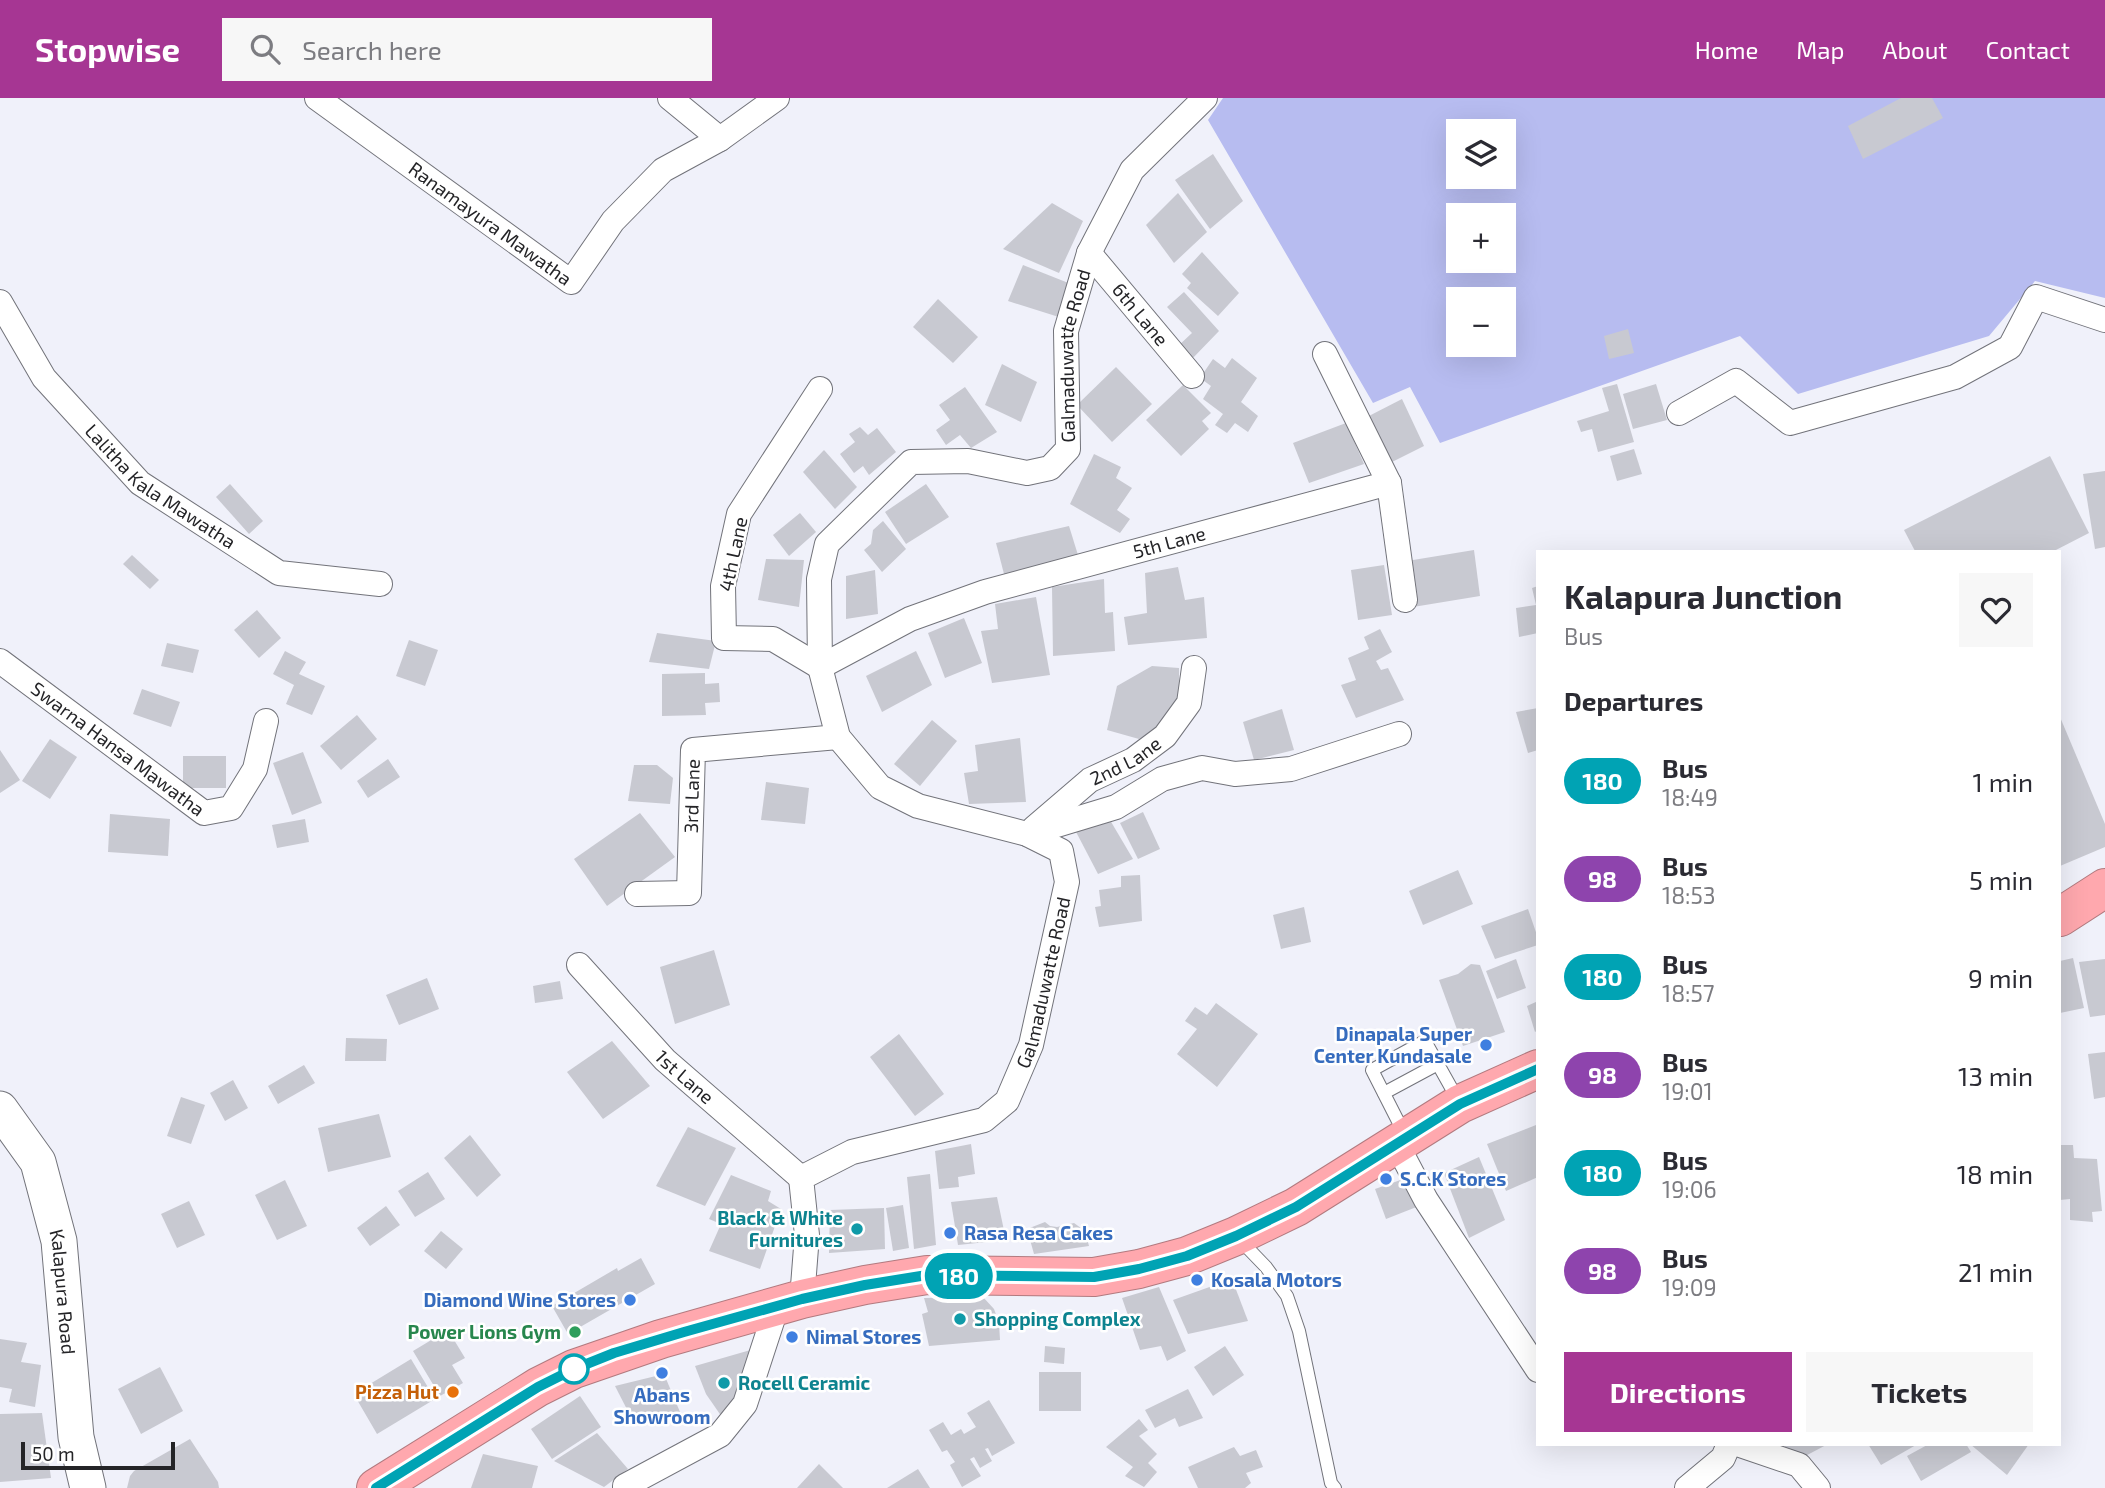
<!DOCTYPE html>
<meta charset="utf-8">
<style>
body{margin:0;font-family:"Exo 2",sans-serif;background:#f7f7f7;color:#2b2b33;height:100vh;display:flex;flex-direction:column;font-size:26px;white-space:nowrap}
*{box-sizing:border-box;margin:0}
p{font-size:23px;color:#7c7c81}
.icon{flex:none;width:38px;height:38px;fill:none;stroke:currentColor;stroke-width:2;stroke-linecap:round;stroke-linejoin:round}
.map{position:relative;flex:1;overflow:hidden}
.drawer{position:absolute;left:1536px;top:452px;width:525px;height:896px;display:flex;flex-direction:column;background:#fff;border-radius:0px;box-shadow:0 7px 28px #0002}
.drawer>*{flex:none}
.badge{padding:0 14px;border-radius:23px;font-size:24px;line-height:46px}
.fabs{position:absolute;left:1446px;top:21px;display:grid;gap:14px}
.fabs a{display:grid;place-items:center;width:70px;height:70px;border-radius:0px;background:#fff;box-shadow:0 7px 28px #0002;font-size:35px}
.scale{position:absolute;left:21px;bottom:18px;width:154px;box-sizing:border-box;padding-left:7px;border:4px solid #242427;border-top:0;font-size:19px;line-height:24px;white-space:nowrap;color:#242427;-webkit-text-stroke:5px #fff;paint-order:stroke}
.map>.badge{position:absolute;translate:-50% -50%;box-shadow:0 0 0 4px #fff}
h2{padding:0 28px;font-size:26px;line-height:63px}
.round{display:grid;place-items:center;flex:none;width:74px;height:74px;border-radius:0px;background:#f7f7f7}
.overview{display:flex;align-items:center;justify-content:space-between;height:119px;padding:0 28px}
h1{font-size:33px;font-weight:700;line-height:52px}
.button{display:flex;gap:14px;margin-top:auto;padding:14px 28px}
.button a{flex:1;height:80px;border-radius:0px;background:#a63693;color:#fff;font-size:28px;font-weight:700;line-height:80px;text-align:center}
.button a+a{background:#f7f7f7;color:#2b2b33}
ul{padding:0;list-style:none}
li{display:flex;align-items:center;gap:21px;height:98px;padding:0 28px}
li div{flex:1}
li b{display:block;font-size:26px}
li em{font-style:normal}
li .badge{min-width:77px;font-weight:700;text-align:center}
header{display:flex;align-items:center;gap:42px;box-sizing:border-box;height:98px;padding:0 35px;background:#a63693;color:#fff}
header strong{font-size:33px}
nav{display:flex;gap:38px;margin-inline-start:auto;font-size:24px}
.search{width:490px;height:63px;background:#f7f7f7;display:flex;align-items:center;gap:18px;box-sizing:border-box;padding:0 24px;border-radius:0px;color:#7c7c81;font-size:26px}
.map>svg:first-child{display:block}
.green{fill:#b7bcf0;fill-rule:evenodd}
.building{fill:#c8c9d1}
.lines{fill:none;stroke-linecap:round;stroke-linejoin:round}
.lane-casing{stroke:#72737a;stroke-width:14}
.street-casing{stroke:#72737a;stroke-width:26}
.secondary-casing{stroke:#72737a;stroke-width:37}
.highway-casing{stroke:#b27a7f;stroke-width:40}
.lane{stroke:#fff;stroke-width:12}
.street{stroke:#fff;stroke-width:24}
.secondary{stroke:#fff;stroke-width:35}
.highway{stroke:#ffa8ae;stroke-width:38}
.line-casing{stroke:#fff;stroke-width:16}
.line{stroke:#00a3b4;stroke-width:10}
.shop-dot{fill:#3f7fe0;stroke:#fff;stroke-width:2.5}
.culture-dot{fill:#0f9aa8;stroke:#fff;stroke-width:2.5}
.leisure-dot{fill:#2e9e5b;stroke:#fff;stroke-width:2.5}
.stop-dot{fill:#fff;stroke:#00a3b4;stroke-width:3.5}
.food-dot{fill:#e8710a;stroke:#fff;stroke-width:2.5}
.labels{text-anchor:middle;stroke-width:5;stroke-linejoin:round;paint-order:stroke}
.street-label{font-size:19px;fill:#242427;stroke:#fff}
.shop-label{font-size:19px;font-weight:bold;fill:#366cbe;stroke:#fff;text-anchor:start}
.culture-label{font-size:19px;font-weight:bold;fill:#0d838f;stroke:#fff;text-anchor:start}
.leisure-label{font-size:19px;font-weight:bold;fill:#27864d;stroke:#fff;text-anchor:end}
.food-label{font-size:19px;font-weight:bold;fill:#c56008;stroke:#fff;text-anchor:end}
</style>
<header>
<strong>Stopwise</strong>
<div class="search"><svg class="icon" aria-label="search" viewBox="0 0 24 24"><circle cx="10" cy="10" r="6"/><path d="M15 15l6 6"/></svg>Search here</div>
<nav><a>Home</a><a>Map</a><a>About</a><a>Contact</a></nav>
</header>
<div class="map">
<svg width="2105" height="1390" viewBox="0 0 2105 1390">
<rect width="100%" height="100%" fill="#f0f1fa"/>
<path class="green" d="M1223,0H2105V200L2035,183L1989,238L1798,296L1740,238L1440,345L1410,289L1373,305L1208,22ZM1458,33H1503V79H1458ZM1458,117H1503V163H1458ZM1458,201H1503V247H1458Z"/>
<g class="building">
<polygon points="1901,0 1932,0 1943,20 1863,61 1848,28"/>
<polygon points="1213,56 1243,103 1210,131 1175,82"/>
<polygon points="1178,95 1207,134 1174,165 1146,127"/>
<polygon points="1052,105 1083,123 1059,175 1003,151"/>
<polygon points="1202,154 1239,195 1218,218 1187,190 1191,185 1182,176"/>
<polygon points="1023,167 1071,186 1062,220 1008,203"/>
<polygon points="1184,194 1219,233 1191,262 1177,249 1192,235 1167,209"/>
<polygon points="938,201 978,239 953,265 913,229"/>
<polygon points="1628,231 1634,255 1609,261 1604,238"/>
<polygon points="1232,260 1257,280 1241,304 1258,318 1248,334 1235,325 1227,335 1215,327 1223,316 1203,301 1211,288 1200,280 1213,261 1225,270"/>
<polygon points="1002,266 1037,284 1021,324 985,307"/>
<polygon points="1116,269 1152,306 1112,344 1077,307"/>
<polygon points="1617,286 1634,344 1598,354 1592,331 1581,334 1577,323 1609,313 1602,290"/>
<polygon points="1656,286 1667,322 1633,331 1623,296"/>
<polygon points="1183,287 1211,315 1202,323 1209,331 1181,358 1146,322"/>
<polygon points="965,289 997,334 971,350 960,337 946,347 936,332 950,322 939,307"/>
<polygon points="1402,301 1424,348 1388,366 1365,320"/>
<polygon points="1346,325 1364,366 1309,385 1293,345"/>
<polygon points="860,329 868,337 877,330 896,354 869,377 863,368 854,375 840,356 855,344 849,336"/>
<polygon points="1634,351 1642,376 1617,383 1610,358"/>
<polygon points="824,352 857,389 835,411 803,374"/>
<polygon points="1094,356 1121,369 1116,380 1132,390 1117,412 1130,421 1120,435 1070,406"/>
<polygon points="2050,358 2089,435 2054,453 1915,453 1904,432"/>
<polygon points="2105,373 2105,449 2095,451 2083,376"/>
<polygon points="230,386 263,423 249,436 216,399"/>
<polygon points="926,386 949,419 906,446 885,414"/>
<polygon points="800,415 816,434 789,458 773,437"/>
<polygon points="883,423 906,451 882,474 864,452 871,446 873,432"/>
<polygon points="1069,428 1078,457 1004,476 996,445"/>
<polygon points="1474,452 1480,498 1413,509 1407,463"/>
<polygon points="132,457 159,482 150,491 123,466"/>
<polygon points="766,461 804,462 799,509 758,502"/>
<polygon points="1384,467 1392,517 1358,522 1351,472"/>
<polygon points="1178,469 1185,502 1204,499 1207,540 1128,547 1124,519 1147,515 1145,475"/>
<polygon points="875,472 878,516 846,521 846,478"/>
<polygon points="1104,481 1105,515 1113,514 1115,553 1053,558 1052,489"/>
<polygon points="1538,488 1538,535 1519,539 1516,510 1536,507 1532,490"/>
<polygon points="1036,499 1050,577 992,585 981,533 998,531 995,506"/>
<polygon points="257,512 281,540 259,560 234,532"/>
<polygon points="964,520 982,565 945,580 928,535"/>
<polygon points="1380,531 1392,554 1376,563 1381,572 1388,570 1404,602 1356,620 1341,587 1356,582 1348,560 1369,551 1364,539"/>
<polygon points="657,535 716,543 709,571 649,564"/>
<polygon points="409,542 438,552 425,588 396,578"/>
<polygon points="167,545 199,552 193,575 161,568"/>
<polygon points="285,553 306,564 299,576 325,588 312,617 286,606 294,587 273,576"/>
<polygon points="916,553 932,587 882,614 866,578"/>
<polygon points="1152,568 1179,570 1179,602 1158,630 1139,641 1107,632 1117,588"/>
<polygon points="705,575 705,586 719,585 720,604 705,605 706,617 662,618 662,576"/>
<polygon points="142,591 180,604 171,629 133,616"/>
<polygon points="1538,610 1538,652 1528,655 1516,614"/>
<polygon points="1282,611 1294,652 1254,662 1243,624"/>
<polygon points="357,617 377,641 341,672 320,648"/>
<polygon points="2060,619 2105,726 2105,749 2060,768"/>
<polygon points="932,622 957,643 920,688 894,666"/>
<polygon points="1020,640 1026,704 969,706 964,675 978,673 975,647"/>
<polygon points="50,641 77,659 50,701 22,683"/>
<polygon points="0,652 20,682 0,695"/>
<polygon points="303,654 322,705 292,717 273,665"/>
<rect x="183" y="658" width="43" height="32"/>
<polygon points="388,661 400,679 368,700 357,683"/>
<polygon points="634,667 657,667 673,680 670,706 628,703"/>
<polygon points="766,684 809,690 805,726 761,722"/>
<polygon points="1143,714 1160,751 1138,761 1120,725"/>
<polygon points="640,715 675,759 607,808 574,761"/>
<polygon points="110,716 170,721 168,758 108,754"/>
<polygon points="1107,717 1133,761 1098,776 1074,730"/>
<polygon points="305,721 309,744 277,750 272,727"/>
<polygon points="1458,772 1473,806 1423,827 1409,793"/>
<polygon points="1140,777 1142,823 1099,829 1095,809 1101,808 1099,792 1121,789 1121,778"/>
<polygon points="1304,809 1311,844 1281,851 1273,817"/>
<polygon points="1528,811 1538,840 1538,847 1495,861 1481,828"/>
<polygon points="714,852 730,907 675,926 660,869"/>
<polygon points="2073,860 2084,910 2060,915 2060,863"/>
<polygon points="1516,861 1526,890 1497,901 1486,873"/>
<polygon points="2105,861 2105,917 2090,919 2079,864"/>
<polygon points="1471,866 1480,867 1505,934 1463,948 1439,882 1458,876"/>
<polygon points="427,880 439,911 399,927 386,897"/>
<polygon points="560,883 563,901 535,905 533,888"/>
<polygon points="1538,903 1538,932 1535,934 1527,908"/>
<polygon points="1216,905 1258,936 1217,989 1177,956 1197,931 1185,923 1195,909 1207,917"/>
<polygon points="899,936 944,996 915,1018 870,959"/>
<polygon points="346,940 387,941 386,963 345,963"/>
<polygon points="612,943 650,988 603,1021 567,974"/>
<polygon points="2105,954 2105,999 2094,1001 2088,956"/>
<polygon points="304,967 315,985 278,1006 268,988"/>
<polygon points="233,982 248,1010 225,1023 210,995"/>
<polygon points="181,999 205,1007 191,1046 167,1038"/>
<polygon points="379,1016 391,1059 328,1074 318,1030"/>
<polygon points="1536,1027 1538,1034 1538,1079 1506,1093 1487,1046"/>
<polygon points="688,1029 736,1050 705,1108 656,1088"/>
<polygon points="470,1037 501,1077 477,1099 444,1060"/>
<polygon points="971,1046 975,1076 958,1079 959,1089 939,1091 935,1053"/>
<polygon points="2060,1047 2073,1047 2074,1060 2097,1061 2102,1113 2092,1114 2093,1124 2070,1122 2070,1101 2060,1102"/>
<polygon points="1479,1059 1505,1122 1469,1140 1444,1075"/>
<polygon points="428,1074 445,1101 415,1119 398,1093"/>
<polygon points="930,1076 936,1147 914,1151 907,1079"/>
<polygon points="731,1077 771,1093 768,1103 781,1111 760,1171 709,1153 721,1126 709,1121"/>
<polygon points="1409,1079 1419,1108 1386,1121 1375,1091"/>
<polygon points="285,1082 307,1128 277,1142 255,1097"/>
<polygon points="997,1099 1006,1142 958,1147 951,1104"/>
<polygon points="189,1103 205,1137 177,1150 161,1116"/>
<polygon points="903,1107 909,1150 893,1153 886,1110"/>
<polygon points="386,1108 400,1127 370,1148 357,1130"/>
<polygon points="884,1110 885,1151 829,1155 830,1112"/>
<polygon points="1045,1124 1050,1128 1057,1129 1074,1125 1085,1133 1089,1148 1034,1156 1027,1131"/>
<polygon points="441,1133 463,1151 446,1171 424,1153"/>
<polygon points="641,1160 655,1186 568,1236 552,1208 617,1170 618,1173"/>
<polygon points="1232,1181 1248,1223 1188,1236 1173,1202"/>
<polygon points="1159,1189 1186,1253 1167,1263 1161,1248 1140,1252 1122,1200"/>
<polygon points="983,1199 994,1211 999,1225 1000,1242 929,1248 922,1216 928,1214 924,1200"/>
<polygon points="448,1232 465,1260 452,1267 463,1285 440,1298 413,1253"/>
<polygon points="0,1241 27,1245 21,1264 41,1267 35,1309 9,1304 12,1291 0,1289"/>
<polygon points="1045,1248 1065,1250 1064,1266 1044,1264"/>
<polygon points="1225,1248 1244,1277 1213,1298 1194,1269"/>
<polygon points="754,1251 737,1307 724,1322 706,1296 695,1268"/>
<polygon points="411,1261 435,1301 377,1336 356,1300 367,1293 365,1289"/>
<polygon points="160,1269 183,1313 141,1336 118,1291"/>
<rect x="1039" y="1274" width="42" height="39"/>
<polygon points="664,1276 680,1314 635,1327 615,1288"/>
<polygon points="1188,1291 1203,1320 1179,1329 1175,1320 1155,1330 1145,1312"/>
<polygon points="580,1298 601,1329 552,1361 531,1331"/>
<polygon points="989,1302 1015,1345 992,1358 988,1350 985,1351 992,1363 980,1370 974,1359 970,1361 981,1378 962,1389 950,1367 955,1364 947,1352 942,1354 929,1332 943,1324 951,1337 961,1331 964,1336 976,1329 967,1315"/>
<polygon points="42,1315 51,1380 0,1384 0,1316"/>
<polygon points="1139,1321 1148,1332 1139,1338 1157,1356 1148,1365 1157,1374 1144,1389 1125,1378 1133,1369 1106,1349"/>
<polygon points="597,1335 628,1371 604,1389 554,1363"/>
<polygon points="190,1341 218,1384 219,1390 127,1390 130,1378 134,1373"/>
<polygon points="1783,1346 1828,1346 1794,1364"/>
<polygon points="1868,1346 1915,1346 1916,1347 1881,1367"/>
<polygon points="1929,1346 1966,1346 1971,1354 1921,1383 1907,1358"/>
<polygon points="1970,1346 2029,1346 2007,1377"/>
<polygon points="1234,1349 1240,1358 1256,1352 1263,1369 1246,1375 1251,1385 1245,1390 1198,1390 1188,1369"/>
<polygon points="483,1356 538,1368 532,1390 471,1390"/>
<polygon points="819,1366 843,1390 797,1390"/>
<polygon points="918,1371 930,1390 887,1390"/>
</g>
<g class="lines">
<g class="lane-casing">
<g id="lane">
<polyline points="1384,995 1438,966"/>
<polyline points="1404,1035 1372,972 1425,943 1458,1002"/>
<polyline points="1239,1141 1266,1169 1287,1198 1299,1233 1331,1385 1335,1390"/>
</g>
</g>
<g class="street-casing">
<g id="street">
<path id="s1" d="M317,0L571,184L613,123L663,72L720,41L777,0"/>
<polyline points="670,0 720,41"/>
<path id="s2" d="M1089,155L1192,278"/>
<path id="s3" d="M0,204L44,280L140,385L279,475L380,486"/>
<path id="s4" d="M820,291L739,416L723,488L724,540L773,541L820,569L910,521L985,494L1389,385L1325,256"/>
<polyline points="1679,315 1736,283 1790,325 1955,279 2010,249 2036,199 2105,222"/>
<polyline points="1389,385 1405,502"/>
<path id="s5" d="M0,563L204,715L231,710L255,671L266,623"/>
<path id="s6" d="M1034,730L1090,682L1133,662L1165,638L1189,605L1194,570"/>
<polyline points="1027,736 1116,709 1162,681 1202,670 1235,676 1291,671 1399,636"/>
<path id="s7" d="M637,796L689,795L693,652L838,639"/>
<path id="s8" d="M579,867L665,962L801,1080"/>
<polyline points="1396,1045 1426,1102 1538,1272"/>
<path id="s9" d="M802,1201L807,1137L801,1080L852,1054L984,1022L1007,1003L1031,947L1067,784L1061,753L1027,736L918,708L880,689L838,639L820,569L819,481L827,446L911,364L968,363L1027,375L1050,370L1068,351L1066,233L1089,155L1132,72L1205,0"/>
<polyline points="1737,1346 1799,1367 1818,1390"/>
<polyline points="625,1390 625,1388 720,1337 745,1306 777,1208"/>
<polyline points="1687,1390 1723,1360 1729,1346"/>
</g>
</g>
<g class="secondary-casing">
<g id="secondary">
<path id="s10" d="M0,1011L38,1064L59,1143L76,1339L88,1390"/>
</g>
</g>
<g class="highway-casing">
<g id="highway">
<polyline points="2060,819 2105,790"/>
<polyline points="376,1390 538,1289 574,1271 661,1241 802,1201 865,1187 927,1177 1094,1179 1139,1171 1187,1158 1236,1138 1296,1109 1460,1006 1538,971"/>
</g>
</g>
<use href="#lane" class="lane"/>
<use href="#street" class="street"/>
<use href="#secondary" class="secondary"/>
<use href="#highway" class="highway"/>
</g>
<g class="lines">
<g class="line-casing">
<polyline id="line" points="376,1390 538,1289 574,1271 614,1255 684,1234 802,1201 865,1187 927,1177 1094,1179 1139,1171 1187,1158 1236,1138 1296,1109 1460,1006 1538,971"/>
</g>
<use href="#line" class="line"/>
</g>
<g class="shop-dot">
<circle cx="1486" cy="947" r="7"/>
<circle cx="1386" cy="1081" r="7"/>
<circle cx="950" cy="1135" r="7"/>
<circle cx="1197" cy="1182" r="7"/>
<circle cx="630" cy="1202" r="7"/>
<circle cx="792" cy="1239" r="7"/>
<circle cx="662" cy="1275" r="7"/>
</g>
<g class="culture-dot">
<circle cx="857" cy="1131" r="7"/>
<circle cx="960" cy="1221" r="7"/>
<circle cx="724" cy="1285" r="7"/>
</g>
<circle class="leisure-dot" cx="575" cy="1234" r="7"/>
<circle class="stop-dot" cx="574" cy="1271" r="14"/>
<circle class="food-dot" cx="453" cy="1294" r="7"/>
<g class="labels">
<g class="street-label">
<text dy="7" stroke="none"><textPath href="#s1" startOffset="214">Ranamayura Mawatha</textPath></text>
<text dy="7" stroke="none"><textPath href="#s2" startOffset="80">6th Lane</textPath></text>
<text dy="7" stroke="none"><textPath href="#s9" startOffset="1437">Galmaduwatte Road</textPath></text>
<text dy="7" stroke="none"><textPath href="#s3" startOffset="248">Lalitha Kala Mawatha</textPath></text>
<text dy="7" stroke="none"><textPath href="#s4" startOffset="751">5th Lane</textPath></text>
<text transform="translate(733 456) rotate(-78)" y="7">4th Lane</text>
<text dy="7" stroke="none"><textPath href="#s5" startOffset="147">Swarna Hansa Mawatha</textPath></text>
<text dy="7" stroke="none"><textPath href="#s6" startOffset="114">2nd Lane</textPath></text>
<text dy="7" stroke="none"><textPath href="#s7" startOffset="149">3rd Lane</textPath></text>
<text dy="7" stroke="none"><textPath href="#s9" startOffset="469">Galmaduwatte Road</textPath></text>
<text dy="7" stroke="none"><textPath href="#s8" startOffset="154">1st Lane</textPath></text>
<text dy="7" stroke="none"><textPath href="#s10" startOffset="198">Kalapura Road</textPath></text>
</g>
<g class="shop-label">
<text x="1472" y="943" text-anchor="end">Dinapala Super<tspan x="1472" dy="22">Center Kundasale</tspan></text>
<text x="1400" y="1088">S.C.K Stores</text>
<text x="964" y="1142">Rasa Resa Cakes</text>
<text x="1211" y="1189">Kosala Motors</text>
<text x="616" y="1209" text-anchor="end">Diamond Wine Stores</text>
<text x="806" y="1246">Nimal Stores</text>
<text x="662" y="1304" text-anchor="middle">Abans<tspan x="662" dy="22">Showroom</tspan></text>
</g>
<g class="culture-label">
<text x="843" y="1127" text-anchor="end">Black &amp; White<tspan x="843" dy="22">Furnitures</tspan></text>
<text x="974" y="1228">Shopping Complex</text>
<text x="738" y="1292">Rocell Ceramic</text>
</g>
<g class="leisure-label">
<text x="561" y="1241">Power Lions Gym</text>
</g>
<g class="food-label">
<text x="439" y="1301">Pizza Hut</text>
</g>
</g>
</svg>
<div class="fabs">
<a><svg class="icon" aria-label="layers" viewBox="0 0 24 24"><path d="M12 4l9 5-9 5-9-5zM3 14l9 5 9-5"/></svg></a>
<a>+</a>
<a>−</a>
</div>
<div class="scale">50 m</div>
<b class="badge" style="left:959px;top:1178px;background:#00a3b4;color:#fff">180</b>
<section class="drawer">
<div class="overview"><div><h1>Kalapura Junction</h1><p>Bus</p></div><a class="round"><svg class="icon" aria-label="heart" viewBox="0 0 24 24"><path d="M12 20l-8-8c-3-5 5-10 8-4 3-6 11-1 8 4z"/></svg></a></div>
<h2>Departures</h2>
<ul>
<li><span class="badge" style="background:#00a3b4;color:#fff">180</span><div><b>Bus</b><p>18:49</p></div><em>1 min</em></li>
<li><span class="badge" style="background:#8e44ad;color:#fff">98</span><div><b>Bus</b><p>18:53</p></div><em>5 min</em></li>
<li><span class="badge" style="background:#00a3b4;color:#fff">180</span><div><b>Bus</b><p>18:57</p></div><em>9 min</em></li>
<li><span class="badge" style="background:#8e44ad;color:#fff">98</span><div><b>Bus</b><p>19:01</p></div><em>13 min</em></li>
<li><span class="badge" style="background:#00a3b4;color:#fff">180</span><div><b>Bus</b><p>19:06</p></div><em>18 min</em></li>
<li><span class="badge" style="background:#8e44ad;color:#fff">98</span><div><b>Bus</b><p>19:09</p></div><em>21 min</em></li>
</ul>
<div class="button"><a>Directions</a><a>Tickets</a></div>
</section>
</div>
